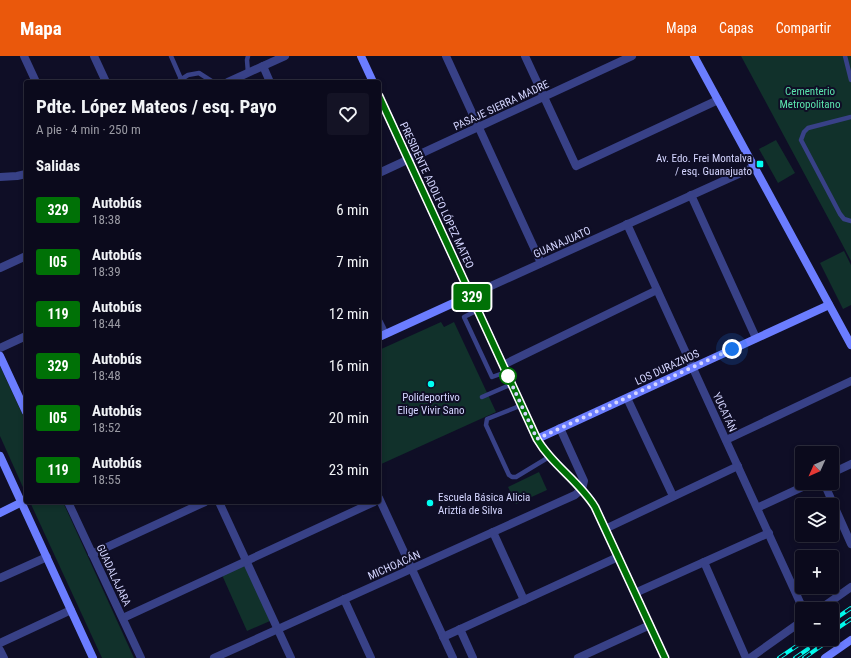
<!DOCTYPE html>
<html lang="es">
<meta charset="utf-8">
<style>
body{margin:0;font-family:"Roboto Condensed",sans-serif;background:#141325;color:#f1f3f6;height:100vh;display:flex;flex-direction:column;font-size:15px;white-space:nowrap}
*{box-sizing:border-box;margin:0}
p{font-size:13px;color:#9a9aa3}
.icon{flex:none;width:22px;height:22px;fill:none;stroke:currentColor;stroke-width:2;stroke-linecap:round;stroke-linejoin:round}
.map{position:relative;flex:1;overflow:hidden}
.side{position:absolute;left:24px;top:24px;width:357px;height:424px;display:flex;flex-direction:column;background:#0b0a1c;border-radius:4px;box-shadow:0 2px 6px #0003,0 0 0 1px #2b2b3b}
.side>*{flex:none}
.badge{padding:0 8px;border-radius:3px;font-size:14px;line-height:26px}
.needle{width:26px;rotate:225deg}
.tools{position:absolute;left:795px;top:390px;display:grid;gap:8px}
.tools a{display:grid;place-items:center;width:44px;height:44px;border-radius:4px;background:#0b0a1c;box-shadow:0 2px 6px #0003,0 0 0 1px #2b2b3b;font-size:20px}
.you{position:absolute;width:20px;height:20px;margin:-10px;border:3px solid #fff;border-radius:50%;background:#1a73e8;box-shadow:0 0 0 6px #1a73e833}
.map>.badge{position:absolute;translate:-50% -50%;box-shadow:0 0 0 2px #fff}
h2{padding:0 12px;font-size:15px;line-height:36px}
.round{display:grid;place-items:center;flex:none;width:42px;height:42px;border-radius:4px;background:#141325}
.headline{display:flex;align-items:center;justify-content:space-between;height:68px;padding:0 12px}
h1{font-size:19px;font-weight:700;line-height:30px}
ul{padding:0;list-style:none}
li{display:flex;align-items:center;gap:12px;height:52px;padding:0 12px}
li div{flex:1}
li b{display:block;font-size:15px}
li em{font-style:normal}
li .badge{min-width:44px;font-weight:700;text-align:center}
header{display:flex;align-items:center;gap:24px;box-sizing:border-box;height:56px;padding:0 20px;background:#ea580c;color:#fff}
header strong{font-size:19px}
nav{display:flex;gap:22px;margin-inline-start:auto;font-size:14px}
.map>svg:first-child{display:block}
.green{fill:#11312b}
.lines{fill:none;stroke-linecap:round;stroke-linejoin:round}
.lane{stroke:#384187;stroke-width:4.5}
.street{stroke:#384187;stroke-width:8}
.secondary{stroke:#6b7dff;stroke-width:8}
.rail-casing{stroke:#00fff2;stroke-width:4}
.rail{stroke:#0f0e26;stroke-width:2.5;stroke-dasharray:8;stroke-linecap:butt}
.line-casing{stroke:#fff;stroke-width:9}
.line{stroke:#007106;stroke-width:6}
.walk{stroke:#d4d5ff;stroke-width:4;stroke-dasharray:0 7.2}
.poi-dot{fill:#00fff2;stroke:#0f0e26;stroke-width:1.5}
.stop-dot{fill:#fff;stroke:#007106;stroke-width:2}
.labels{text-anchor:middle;stroke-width:4;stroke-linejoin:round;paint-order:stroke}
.park-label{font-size:11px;fill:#5be4ad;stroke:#0f0e26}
.street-label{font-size:11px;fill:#d4d5ff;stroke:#0f0e26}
.poi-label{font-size:11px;fill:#d4d5ff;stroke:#0f0e26;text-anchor:end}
</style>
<header>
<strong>Mapa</strong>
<nav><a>Mapa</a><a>Capas</a><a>Compartir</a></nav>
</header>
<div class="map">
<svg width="851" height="602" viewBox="0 0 851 602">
<rect width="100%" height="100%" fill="#0f0e26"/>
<g class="green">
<polygon points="741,0 851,0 851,205 840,184"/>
<polygon points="776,84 795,117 778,127 759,93"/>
<polygon points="844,195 851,209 851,249 843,253 820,207"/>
<polygon points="441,266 444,271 454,266 496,356 379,409 379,294"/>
<polygon points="0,310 26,366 26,438 0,380"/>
<polygon points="539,416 547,434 516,448 508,431"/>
<polygon points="30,446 63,446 134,602 102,602"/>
<polygon points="245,509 270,565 247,575 222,519"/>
</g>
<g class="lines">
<g class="lane">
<polyline points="171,0 181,23"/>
<polyline points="845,0 851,24"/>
<polyline points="248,17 247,4 248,0"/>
<polyline points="177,26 188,19 199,17 213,26"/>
<polyline points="851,61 808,72 804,76 801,84 840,158 844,163 851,165"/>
<polyline points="478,254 464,261 492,321 506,316"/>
<polyline points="482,341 512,328"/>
<polyline points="522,349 487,363 486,369 509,419 512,421 516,421 549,401"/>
</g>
<g class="street">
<polyline points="24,0 36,26"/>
<polyline points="94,0 106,26"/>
<polyline points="446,0 541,207"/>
<polyline points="525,0 576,110 718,44"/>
<polyline points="263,10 270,26"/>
<polyline points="228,26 285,0"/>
<polyline points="379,117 632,0"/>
<polyline points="0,121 17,120 26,118"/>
<polyline points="691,139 756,282"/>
<polyline points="627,168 803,553"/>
<polyline points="0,212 26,200"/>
<polyline points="471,239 754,111"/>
<polyline points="379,266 385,278"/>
<polyline points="0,292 26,280"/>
<polyline points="503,309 657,234"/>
<polyline points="627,342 673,440"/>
<polyline points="726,384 851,325"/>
<polyline points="832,417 851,408"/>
<polyline points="824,427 851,488"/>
<polyline points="379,442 453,602"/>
<polyline points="68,446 141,602"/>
<polyline points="219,446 291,602"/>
<polyline points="757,452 811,427"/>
<polyline points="605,473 738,410"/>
<polyline points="493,476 524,544"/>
<polyline points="92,498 205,446"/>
<polyline points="704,506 746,602"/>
<polyline points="0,522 47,501"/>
<polyline points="635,537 769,477"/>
<polyline points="344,543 371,602"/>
<polyline points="820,553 851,531"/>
<polyline points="123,562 374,446"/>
<polyline points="460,573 473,602"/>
<polyline points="443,581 618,501"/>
<polyline points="0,587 71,554"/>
<polyline points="0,594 4,602"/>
<polyline points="214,602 575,439 582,433 584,425 560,372"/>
<polyline points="578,602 650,569"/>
<polyline points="750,602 802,565"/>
</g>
<g class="secondary">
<polyline points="361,0 373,26"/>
<polyline points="694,0 851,289"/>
<path d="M379,40L537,383C552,409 580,425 595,451L665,602"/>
<polyline points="379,281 471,239"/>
<polyline points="0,300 26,356"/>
<polyline points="537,383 829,249"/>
<polyline points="0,400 93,602"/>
<polyline points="0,457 26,444"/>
<polyline points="825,602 851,584"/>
</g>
<g class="rail-casing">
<g id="rail">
<polyline points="832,565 851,552"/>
<polyline points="832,576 851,563"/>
<polyline points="779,602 807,583"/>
<polyline points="795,602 808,593"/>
<polyline points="804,602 831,583"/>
</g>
</g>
<use href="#rail" class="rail"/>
</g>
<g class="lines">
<g class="line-casing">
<path id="line" d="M379,40L537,383C552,409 579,425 595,451L665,602"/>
</g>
<use href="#line" class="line"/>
<polyline class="walk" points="508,320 506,316 537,383 732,293"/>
</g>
<g class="poi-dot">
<rect x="756" y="104" width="8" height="8" rx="2"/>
<circle cx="431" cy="328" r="4"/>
<circle cx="430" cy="447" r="4"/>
</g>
<circle class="stop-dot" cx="508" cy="320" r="8"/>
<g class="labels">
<g class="park-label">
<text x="810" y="39">Cementerio<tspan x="810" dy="13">Metropolitano</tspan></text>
</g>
<g class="street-label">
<text transform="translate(501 49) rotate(-25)" y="4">PASAJE SIERRA MADRE</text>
<text transform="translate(437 139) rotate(65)" y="4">PRESIDENTE ADOLFO LÓPEZ MATEO</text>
<text transform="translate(562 186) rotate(-24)" y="4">GUANAJUATO</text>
<text transform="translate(667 311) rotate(-25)" y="4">LOS DURAZNOS</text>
<text transform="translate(725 356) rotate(65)" y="4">YUCATÁN</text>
<text transform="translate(394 509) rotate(-24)" y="4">MICHOACÁN</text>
<text transform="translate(114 519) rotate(65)" y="4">GUADALAJARA</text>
</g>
<g class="poi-label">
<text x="752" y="106">Av. Edo. Frei Montalva<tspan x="752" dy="13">/ esq. Guanajuato</tspan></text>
<text x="431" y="345" text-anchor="middle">Polideportivo<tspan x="431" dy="13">Elige Vivir Sano</tspan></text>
<text x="438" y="445" text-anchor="start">Escuela Básica Alicia<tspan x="438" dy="13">Ariztía de Silva</tspan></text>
</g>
</g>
</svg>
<div class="tools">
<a><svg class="needle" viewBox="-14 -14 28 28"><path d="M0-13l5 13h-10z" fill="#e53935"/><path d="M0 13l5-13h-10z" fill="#9a9aa3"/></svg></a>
<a><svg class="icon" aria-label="layers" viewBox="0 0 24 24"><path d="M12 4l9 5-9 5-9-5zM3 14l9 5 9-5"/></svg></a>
<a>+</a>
<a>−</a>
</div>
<div class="you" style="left:732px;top:293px"></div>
<b class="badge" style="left:472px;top:241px;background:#007106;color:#fff">329</b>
<section class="side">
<div class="headline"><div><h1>Pdte. López Mateos / esq. Payo</h1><p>A pie · 4 min · 250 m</p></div><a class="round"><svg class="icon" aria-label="heart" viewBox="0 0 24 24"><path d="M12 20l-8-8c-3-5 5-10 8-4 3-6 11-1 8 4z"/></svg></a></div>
<h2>Salidas</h2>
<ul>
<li><span class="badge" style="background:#007106;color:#fff">329</span><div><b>Autobús</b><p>18:38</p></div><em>6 min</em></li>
<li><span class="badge" style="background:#007106;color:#fff">I05</span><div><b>Autobús</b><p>18:39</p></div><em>7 min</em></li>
<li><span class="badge" style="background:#007106;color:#fff">119</span><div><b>Autobús</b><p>18:44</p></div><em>12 min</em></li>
<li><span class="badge" style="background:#007106;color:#fff">329</span><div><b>Autobús</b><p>18:48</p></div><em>16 min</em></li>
<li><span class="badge" style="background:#007106;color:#fff">I05</span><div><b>Autobús</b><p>18:52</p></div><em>20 min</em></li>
<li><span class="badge" style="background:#007106;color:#fff">119</span><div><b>Autobús</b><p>18:55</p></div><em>23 min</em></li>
</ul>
</section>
</div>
